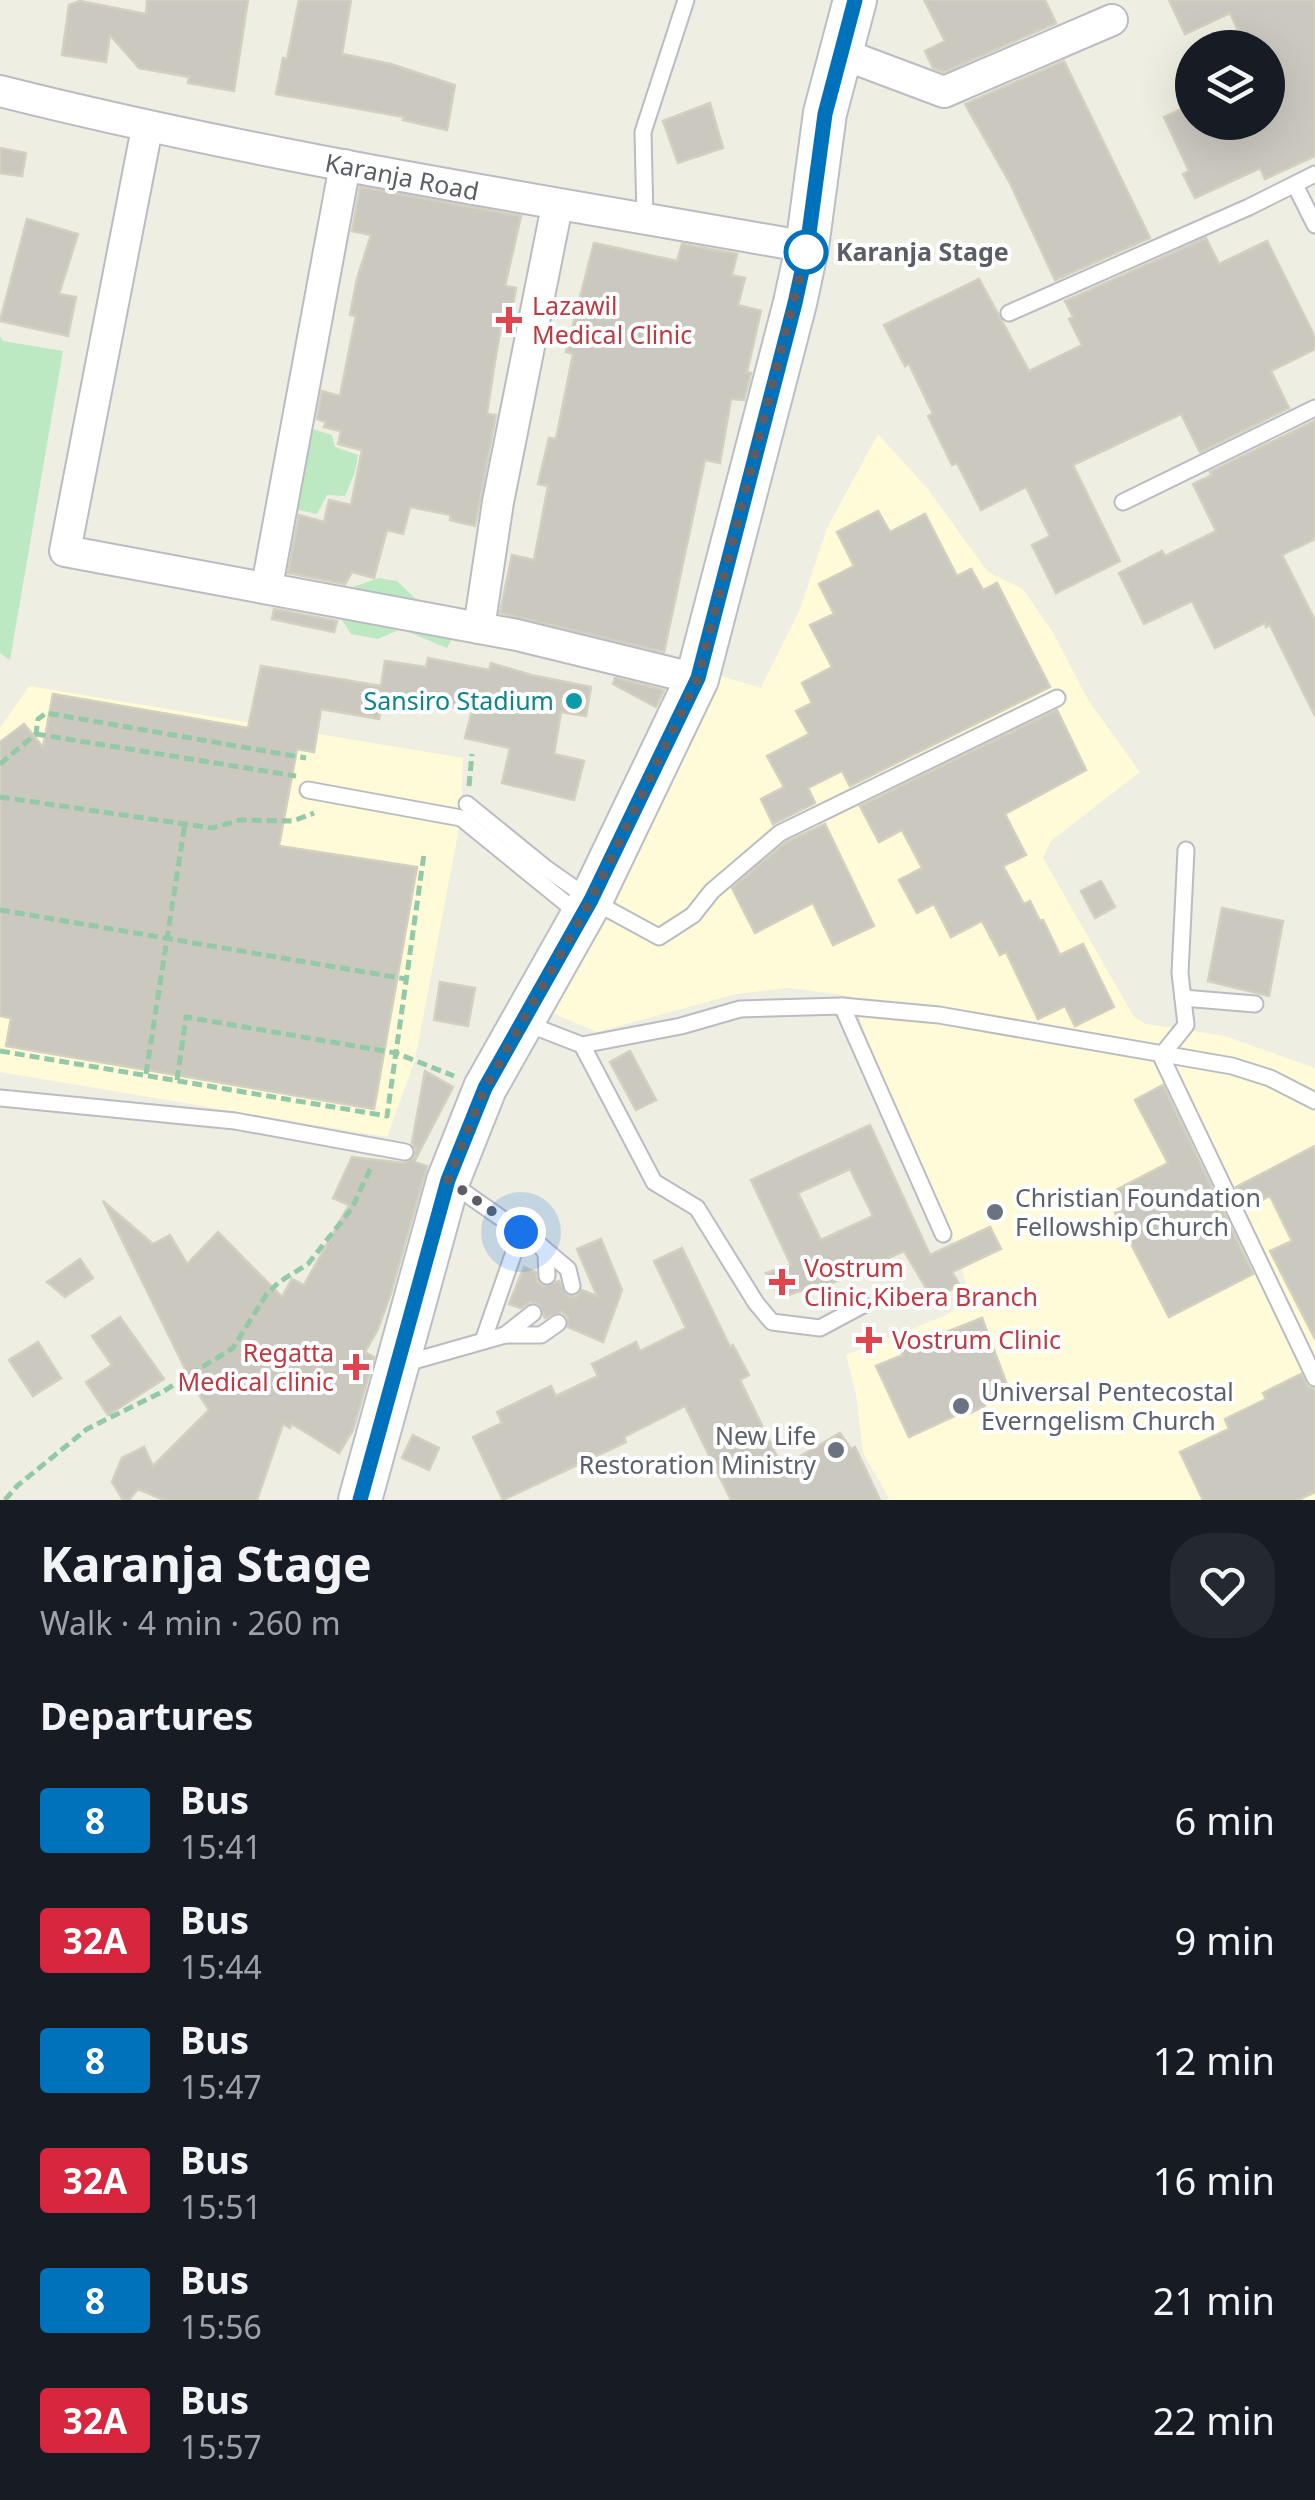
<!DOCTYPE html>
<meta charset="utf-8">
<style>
body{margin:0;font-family:"Noto Sans",sans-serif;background:#242831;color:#f1f3f6;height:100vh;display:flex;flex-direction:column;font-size:38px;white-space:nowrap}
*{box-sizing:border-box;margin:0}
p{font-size:32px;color:#9ea1a6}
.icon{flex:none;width:55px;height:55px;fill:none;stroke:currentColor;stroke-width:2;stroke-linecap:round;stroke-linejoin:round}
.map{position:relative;height:1500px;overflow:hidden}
.details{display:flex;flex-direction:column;background:#171b24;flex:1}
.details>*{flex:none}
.badge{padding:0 20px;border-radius:8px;font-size:35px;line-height:65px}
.buttons{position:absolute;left:1175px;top:30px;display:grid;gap:20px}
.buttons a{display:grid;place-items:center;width:110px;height:110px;border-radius:50%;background:#171b24;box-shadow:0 10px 40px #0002;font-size:50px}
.you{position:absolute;width:50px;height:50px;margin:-25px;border:8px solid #fff;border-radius:50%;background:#1a73e8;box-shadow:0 0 0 15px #1a73e833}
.map>.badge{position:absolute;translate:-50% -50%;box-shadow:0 0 0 5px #fff}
h2{padding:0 40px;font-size:38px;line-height:90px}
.round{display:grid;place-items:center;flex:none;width:105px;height:105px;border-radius:40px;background:#242831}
.summary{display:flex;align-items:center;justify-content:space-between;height:170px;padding:0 40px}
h1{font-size:48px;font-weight:700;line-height:75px}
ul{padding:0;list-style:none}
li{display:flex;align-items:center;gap:30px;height:120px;padding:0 40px}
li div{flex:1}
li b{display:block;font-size:38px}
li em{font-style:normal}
li .badge{min-width:110px;font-weight:700;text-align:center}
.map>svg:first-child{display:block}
.commercial{fill:#fffad7}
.green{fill:#bce9c1}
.building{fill:#cac8bf;stroke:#d4d0c0;stroke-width:2.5;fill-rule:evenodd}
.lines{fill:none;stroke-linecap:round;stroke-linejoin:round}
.lane-casing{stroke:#babcc3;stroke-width:19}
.street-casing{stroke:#babcc3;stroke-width:34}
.secondary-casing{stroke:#bbbec5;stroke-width:46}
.path{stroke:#93c9a8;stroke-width:5;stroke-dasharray:10 5;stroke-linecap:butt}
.lane{stroke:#fff;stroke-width:15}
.street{stroke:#fff;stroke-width:30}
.secondary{stroke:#fff;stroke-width:42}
.line-casing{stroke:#fff;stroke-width:22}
.line{stroke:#0072bc;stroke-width:15}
.walk{stroke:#5b5e65;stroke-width:10;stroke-dasharray:0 18}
.stop-dot{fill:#fff;stroke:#0072bc;stroke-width:5}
.health-dot{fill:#e0444e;stroke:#fff;stroke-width:4}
.culture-dot{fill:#0f9aa8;stroke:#fff;stroke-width:4}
.worship-dot{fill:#6b7280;stroke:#fff;stroke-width:4}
.labels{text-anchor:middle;stroke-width:8;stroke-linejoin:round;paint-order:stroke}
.street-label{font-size:25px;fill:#5b5e65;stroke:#fff}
.stop-label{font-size:25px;font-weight:bold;fill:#5b5e65;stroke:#fff;text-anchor:start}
.health-label{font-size:25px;fill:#be3a42;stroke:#fff;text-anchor:start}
.culture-label{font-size:25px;fill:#0d838f;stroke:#fff;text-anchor:end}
.worship-label{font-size:25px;fill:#5b616d;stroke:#fff;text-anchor:start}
</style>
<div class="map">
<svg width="1315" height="1500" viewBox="0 0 1315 1500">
<rect width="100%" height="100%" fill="#efeee2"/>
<g class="commercial">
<polygon points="878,434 927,488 988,572 1023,589 1054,634 1088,700 1140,772 1051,841 1043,858 1134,1017 1146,1024 1225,1036 1315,1068 1315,1500 886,1500 889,1498 863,1453 856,1394 846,1355 944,1316 971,1301 949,1227 885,1086 851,996 789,988 736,994 597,1032 554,1014 715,674 761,688 799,612 827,528"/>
<polygon points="29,686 463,758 461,818 415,1060 387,1137 0,1072 0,728"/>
</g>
<g class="green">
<polygon points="0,336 3,341 63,351 10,660 0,653"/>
<polygon points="299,425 332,435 335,447 358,455 355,472 345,496 327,495 317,514 299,510 293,521"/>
<polygon points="379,578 397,581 454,635 447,648 401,629 378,639 351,634 342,620 347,589"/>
</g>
<g class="building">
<polygon points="147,0 248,0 234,91 188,83 189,77 139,68 110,35 106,62 62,55 69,5 80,1 146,14"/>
<polygon points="299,0 351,0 342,54 391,64 455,85 447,130 403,120 404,117 276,94 283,58 287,59"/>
<polygon points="924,0 1045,0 1056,23 944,72 933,68 925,51 945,41"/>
<polygon points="1169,0 1315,0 1315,156 1265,179 1260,168 1195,198 1183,174 1189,171 1164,117 1192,104 1192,122 1268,122 1268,48 1246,48 1230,13 1185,34"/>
<polygon points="1064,61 1150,238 1055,280 1010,183 965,104"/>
<polygon points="710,103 723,148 678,163 663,121"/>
<polygon points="0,148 26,153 22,176 0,173"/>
<polygon points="360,187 521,216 505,286 516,288 512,311 504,309 495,361 487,414 496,415 475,526 450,520 451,515 410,507 403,534 387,530 374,578 352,572 345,584 288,573 299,515 324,522 329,500 351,505 362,450 338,444 341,431 324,427 326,422 317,419 322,391 340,396 356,316 350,315 357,279 371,235 352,231"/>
<polygon points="27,219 78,234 59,294 76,297 68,336 0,321"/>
<polygon points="1206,238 1219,264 1267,241 1315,337 1315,349 1271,371 1289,408 1200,452 1181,414 1073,465 1120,561 1056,593 1032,545 1050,536 1026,487 981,510 957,463 952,465 928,416 933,414 909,364 905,366 884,325 979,279 1029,371 1082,345 1069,319 1073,317 1065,301"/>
<polygon points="594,243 677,261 682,244 737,254 732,275 745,278 738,305 761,311 747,372 751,373 744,400 731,399 720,463 705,460 664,652 500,613 512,555 534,560 548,486 538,484 549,438 556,439 573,354 566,352"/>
<polygon points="1315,421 1315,539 1282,555 1315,620 1315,716 1270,625 1266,627 1265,623 1215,648 1192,601 1144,624 1119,573 1162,551 1165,556 1216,531 1193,484 1212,475 1210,472"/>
<polygon points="878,511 890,532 925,514 957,576 971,569 983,590 997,583 1050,687 850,786 842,771 808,788 815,803 773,824 761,799 784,787 767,756 809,734 796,711 812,703 802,683 832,667 810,625 834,614 819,584 854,566 837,532"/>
<polygon points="274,609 337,621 334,632 272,619"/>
<polygon points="428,658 489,670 491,663 531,675 591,687 586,716 561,712 554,754 584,761 574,800 502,783 510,748 465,738 472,711 384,693 379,719 321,709 314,752 297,749 279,846 417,867 374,1109 6,1046 11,1018 0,1016 0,742 24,724 43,747 53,694 248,728 261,666 381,686 385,661 426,667"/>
<polygon points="615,678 664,690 656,707 613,684"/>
<polygon points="1057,710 1086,770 1005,814 1026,855 1003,866 1024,904 1030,901 1040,921 1043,920 1060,955 1083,944 1114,1007 1075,1026 1065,1006 1038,1019 1006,952 1000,955 982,921 951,937 934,904 917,913 899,880 922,868 902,830 879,842 860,806"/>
<polygon points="825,824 874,926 833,945 813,903 755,933 732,888 786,842"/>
<polygon points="1101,881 1115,907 1095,918 1081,891"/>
<polygon points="1222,908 1283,921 1269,996 1208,981"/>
<polygon points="440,982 475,988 468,1026 434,1020"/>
<polygon points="630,1051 656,1100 636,1110 610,1062"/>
<polygon points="425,1071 453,1087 414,1162 427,1166 391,1293 378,1329 365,1352 374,1357 353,1430 339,1453 292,1424 290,1428 283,1424 257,1500 164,1500 138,1489 129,1500 123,1500 112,1482 122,1458 144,1447 153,1466 209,1410 193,1385 103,1201 153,1244 170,1235 187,1264 218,1232 282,1297 292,1279 304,1285 349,1205 333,1198 352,1157 404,1163 414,1158 416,1149 412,1143"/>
<polygon points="1163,1085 1253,1274 1169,1317 1115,1213 1123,1208 1114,1191 1168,1163 1135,1100"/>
<path d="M870,1125L930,1255L990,1227L1001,1249L952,1272L959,1284L934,1301L904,1251L805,1295L803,1290L780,1298L766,1273L791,1265L751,1180ZM850,1169L873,1216L821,1240L798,1193Z"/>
<polygon points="1315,1146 1315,1339 1270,1251 1292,1241 1270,1196 1246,1208 1236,1187"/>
<polygon points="601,1239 622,1290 603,1342 568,1327 568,1317 562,1312 545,1318 538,1303 530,1302 521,1308 509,1304 524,1267 536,1272 537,1281 543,1286 559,1281 568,1296 576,1297 582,1290 597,1296 577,1249"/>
<polygon points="682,1248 730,1347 733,1345 749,1375 740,1380 782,1467 840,1433 851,1449 855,1447 880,1500 731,1500 685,1406 624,1437 626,1442 503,1500 473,1437 502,1423 497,1412 551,1386 556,1396 598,1376 592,1364 636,1342 640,1351 686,1328 654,1261"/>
<polygon points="80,1259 93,1278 65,1297 47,1282"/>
<polygon points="120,1317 164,1379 108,1415 86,1382 112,1365 92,1336"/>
<polygon points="982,1318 1009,1390 982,1400 985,1406 964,1416 963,1412 909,1437 876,1366 903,1355 901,1350"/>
<polygon points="38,1342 61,1378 33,1396 9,1360"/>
<polygon points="1301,1374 1308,1387 1315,1389 1315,1492 1298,1500 1203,1500 1180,1452 1229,1429 1225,1419 1266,1399 1263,1393"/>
<polygon points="413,1435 439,1448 429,1470 402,1458"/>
</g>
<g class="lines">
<g class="lane-casing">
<g id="lane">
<polyline points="1295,185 1315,225"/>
<polyline points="645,219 643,132 686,0"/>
<polyline points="1009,313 1249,207 1315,174"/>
<polyline points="1123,502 1315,408"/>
<polyline points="308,790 461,818 579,914"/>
<polyline points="467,804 547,869 591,900 659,937 693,915 712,891 780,833 1057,698"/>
<polyline points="1186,850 1180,973 1186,1025 1161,1056 1315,1378"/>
<polyline points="1183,998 1255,1004"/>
<polyline points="842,1006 943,1234"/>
<polyline points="525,1023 582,1045 681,1026 740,1009 842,1006 939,1015 1232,1066 1270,1078 1315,1101"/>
<polyline points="582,1045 654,1182 697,1208 756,1303 772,1322 820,1328 863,1305"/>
<polyline points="0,1098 235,1121 405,1152"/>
<polyline points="451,1183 541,1246 546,1254 547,1276"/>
<polyline points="543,1248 568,1269 572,1286"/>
<polyline points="505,1335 541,1335 558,1323"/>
<polyline points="483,1341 521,1232"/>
<polyline points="403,1364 505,1335 533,1313"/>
</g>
</g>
<g class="street-casing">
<g id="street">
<polyline points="840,53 944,92 1112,20"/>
<path d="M0,91C266,158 537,199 807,247"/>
<polyline points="147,128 65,551 517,635 697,679"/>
<polyline points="267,586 345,165"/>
<polyline points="479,628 498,502 557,206"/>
</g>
</g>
<g class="secondary-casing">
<polyline id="secondary" points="360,1500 448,1181 485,1088 591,900 697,679 795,303 807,247 825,113 855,0"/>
</g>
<g class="path">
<polyline points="36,734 296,776"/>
<polyline points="0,764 36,734 38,719 46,713 306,758"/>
<polyline points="469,786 472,754"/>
<polyline points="0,797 212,828 240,820 293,821 314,813"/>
<polyline points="0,910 406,979"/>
<polyline points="0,1051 387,1116 424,854"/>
<polyline points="146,1074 185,823"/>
<polyline points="177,1080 186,1017 396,1053 454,1076"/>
<polyline points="5,1500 17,1486 87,1429 164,1391 233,1348 266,1295 279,1282 308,1264 352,1208 372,1165"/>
</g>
<use href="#lane" class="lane"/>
<use href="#street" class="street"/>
<use href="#secondary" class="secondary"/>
</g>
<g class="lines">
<g class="line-casing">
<polyline id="line" points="360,1500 448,1180 485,1088 591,900 698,678 795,303 807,248 825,114 855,0"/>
</g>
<use href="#line" class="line"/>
<polyline class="walk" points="521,1232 448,1180 485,1088 591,900 698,678 807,248 806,252"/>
</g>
<circle class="stop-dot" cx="806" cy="252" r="20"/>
<g class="health-dot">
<path d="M504 305h10v10h10v10h-10v10h-10v-10h-10v-10h10z"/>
<path d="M777 1267h10v10h10v10h-10v10h-10v-10h-10v-10h10z"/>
<path d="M864 1325h10v10h10v10h-10v10h-10v-10h-10v-10h10z"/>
<path d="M351 1352h10v10h10v10h-10v10h-10v-10h-10v-10h10z"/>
</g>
<circle class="culture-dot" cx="574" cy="701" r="10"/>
<g class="worship-dot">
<circle cx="995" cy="1212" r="10"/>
<circle cx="961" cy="1406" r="10"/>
<circle cx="836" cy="1450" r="10"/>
</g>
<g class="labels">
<g class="street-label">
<text transform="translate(402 177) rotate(11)" y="9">Karanja Road</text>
</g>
<g class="stop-label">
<text x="836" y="261">Karanja Stage</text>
</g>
<g class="health-label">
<text x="532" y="315">Lazawil<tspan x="532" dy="29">Medical Clinic</tspan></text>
<text x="804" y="1277">Vostrum<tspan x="804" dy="29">Clinic,Kibera Branch</tspan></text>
<text x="892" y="1349">Vostrum Clinic</text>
<text x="334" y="1362" text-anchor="end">Regatta<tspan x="334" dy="29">Medical clinic</tspan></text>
</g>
<g class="culture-label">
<text x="554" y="710">Sansiro Stadium</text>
</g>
<g class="worship-label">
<text x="1015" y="1207">Christian Foundation<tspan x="1015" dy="29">Fellowship Church</tspan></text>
<text x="981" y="1401">Universal Pentecostal<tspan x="981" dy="29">Everngelism Church</tspan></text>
<text x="816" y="1445" text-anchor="end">New Life<tspan x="816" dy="29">Restoration Ministry</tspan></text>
</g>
</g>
</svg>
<div class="buttons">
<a><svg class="icon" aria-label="layers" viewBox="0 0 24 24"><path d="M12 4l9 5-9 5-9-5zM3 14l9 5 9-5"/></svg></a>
</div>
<div class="you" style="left:521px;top:1232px"></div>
</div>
<section class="details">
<div class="summary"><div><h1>Karanja Stage</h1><p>Walk · 4 min · 260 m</p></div><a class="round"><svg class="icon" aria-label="heart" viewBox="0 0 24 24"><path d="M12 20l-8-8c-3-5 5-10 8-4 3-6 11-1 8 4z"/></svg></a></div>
<h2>Departures</h2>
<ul>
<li><span class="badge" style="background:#0072bc;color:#fff">8</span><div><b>Bus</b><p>15:41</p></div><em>6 min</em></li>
<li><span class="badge" style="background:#d7263d;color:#fff">32A</span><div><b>Bus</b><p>15:44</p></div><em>9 min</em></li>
<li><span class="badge" style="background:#0072bc;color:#fff">8</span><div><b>Bus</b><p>15:47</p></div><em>12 min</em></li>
<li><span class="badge" style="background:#d7263d;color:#fff">32A</span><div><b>Bus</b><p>15:51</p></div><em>16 min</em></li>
<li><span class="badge" style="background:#0072bc;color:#fff">8</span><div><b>Bus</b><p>15:56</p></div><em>21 min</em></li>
<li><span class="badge" style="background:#d7263d;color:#fff">32A</span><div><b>Bus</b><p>15:57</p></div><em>22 min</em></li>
</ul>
</section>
